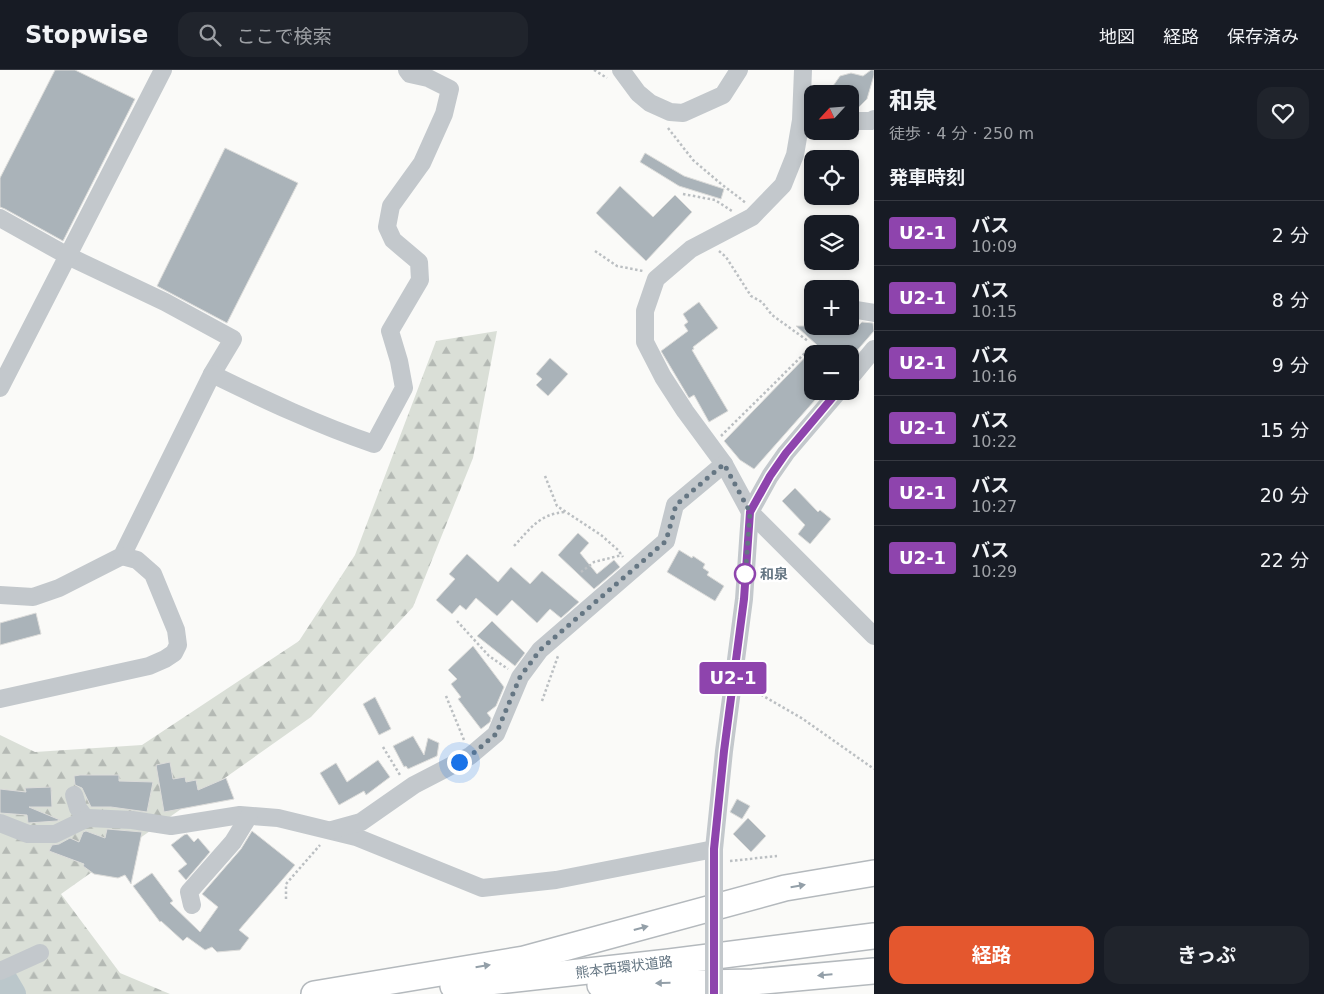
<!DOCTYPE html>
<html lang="ja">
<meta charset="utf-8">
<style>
body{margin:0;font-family:"DejaVu Sans","Noto Sans JP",sans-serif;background:#20242c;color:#f1f3f6;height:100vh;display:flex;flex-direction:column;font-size:19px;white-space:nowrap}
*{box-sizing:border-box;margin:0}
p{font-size:16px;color:#9ea1a6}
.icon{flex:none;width:28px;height:28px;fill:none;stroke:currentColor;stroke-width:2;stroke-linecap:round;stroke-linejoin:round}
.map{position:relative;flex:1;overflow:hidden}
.panel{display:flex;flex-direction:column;background:#171b24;width:450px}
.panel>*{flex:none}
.badge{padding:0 10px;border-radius:4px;font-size:18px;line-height:32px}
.needle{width:32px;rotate:244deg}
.fabs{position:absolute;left:804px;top:15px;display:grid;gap:10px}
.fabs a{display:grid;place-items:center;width:55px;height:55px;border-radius:10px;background:#171b24;box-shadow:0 2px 8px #0003;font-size:25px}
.you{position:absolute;width:25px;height:25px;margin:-12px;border:4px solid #fff;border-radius:50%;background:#1a73e8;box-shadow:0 0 0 8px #1a73e833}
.map>.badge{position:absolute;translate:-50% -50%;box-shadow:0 0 0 2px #fff}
h2{padding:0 15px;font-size:19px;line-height:45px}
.round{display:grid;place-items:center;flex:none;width:52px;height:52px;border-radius:15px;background:#20242c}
.headline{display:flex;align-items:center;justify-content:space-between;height:85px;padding:0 15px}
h1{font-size:24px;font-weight:700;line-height:38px}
.button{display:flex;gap:10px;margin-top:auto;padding:10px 15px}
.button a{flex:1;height:58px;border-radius:15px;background:#e4572e;color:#fff;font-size:20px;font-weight:700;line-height:58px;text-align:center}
.button a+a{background:#20242c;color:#f1f3f6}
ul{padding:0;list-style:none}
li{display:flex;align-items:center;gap:15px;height:65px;padding:0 15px;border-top:1px solid #363941}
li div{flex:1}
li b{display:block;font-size:19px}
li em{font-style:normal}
li .badge{min-width:55px;font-weight:700;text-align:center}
header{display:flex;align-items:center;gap:30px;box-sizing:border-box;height:70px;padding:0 25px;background:#171b24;border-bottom:1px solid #363941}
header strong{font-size:24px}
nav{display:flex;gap:28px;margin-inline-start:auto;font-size:18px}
.search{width:350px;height:45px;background:#20242c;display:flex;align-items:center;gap:12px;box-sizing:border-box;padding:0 18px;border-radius:15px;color:#9ea1a6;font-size:19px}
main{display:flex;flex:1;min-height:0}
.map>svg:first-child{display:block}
.forest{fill:url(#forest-firs)}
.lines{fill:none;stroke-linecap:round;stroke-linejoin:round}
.river{stroke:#bbc7cb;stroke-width:26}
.building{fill:#aab3b9;stroke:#dcdcda}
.highway-casing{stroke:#b4b9bd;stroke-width:28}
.path{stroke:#bbbfc2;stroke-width:2.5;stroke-dasharray:2.5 2.5;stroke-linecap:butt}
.minor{stroke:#c3c8cc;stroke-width:18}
.highway{stroke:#fff;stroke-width:25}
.minor-bridge{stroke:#c3c8cc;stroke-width:18}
.oneway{fill:#939fa8}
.line-casing{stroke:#fff;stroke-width:11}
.line{stroke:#8e44ad;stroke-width:8}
.walk{stroke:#657683;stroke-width:5;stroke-dasharray:0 9}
.stop-dot{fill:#fff;stroke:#8e44ad;stroke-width:2.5}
.labels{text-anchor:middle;stroke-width:5;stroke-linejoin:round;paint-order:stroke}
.stop-label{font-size:14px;font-weight:bold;fill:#657683;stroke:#fff;text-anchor:start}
.street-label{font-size:14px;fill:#657683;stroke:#fff}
</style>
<header>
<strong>Stopwise</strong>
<div class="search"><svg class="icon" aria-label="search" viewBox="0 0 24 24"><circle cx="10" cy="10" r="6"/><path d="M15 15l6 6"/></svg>ここで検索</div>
<nav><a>地図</a><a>経路</a><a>保存済み</a></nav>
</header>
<main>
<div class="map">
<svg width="874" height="924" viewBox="0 0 874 924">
<defs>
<pattern id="forest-firs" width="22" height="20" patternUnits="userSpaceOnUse" patternTransform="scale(1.25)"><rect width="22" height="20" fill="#dadfd7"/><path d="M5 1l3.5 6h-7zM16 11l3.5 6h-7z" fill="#b4b9b4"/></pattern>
</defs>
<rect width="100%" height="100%" fill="#fafaf8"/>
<polygon class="forest" points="497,261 473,388 413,537 311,647 61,824 120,903 170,924 0,924 0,665 35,682 142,675 299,571 355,485 436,271"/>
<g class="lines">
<polyline class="river" points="0,904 3,907 13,924"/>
</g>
<g class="building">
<polygon points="55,0 75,0 135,29 63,171 5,139 0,137 0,108"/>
<polygon points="871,0 874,0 874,5 867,29 859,37 850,39 850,24 833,24 833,16 840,6 851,3 863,6"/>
<polygon points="225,78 298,113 227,253 157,216"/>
<polygon points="645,83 684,106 724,119 721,129 679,116 640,92"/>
<polygon points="620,116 653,147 675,125 692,142 646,191 596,143"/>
<polygon points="699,232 718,258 693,277 694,279 692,280 728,341 709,352 694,325 689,328 661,281 688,261 684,255 688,252 683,244"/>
<polygon points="862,252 873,253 874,261 854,284 812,284 812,321 823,321 754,399 740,390 724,371 817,275 796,256 841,256 847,262 855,253 858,256"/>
<polygon points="550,288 568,304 548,326 536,315 542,309 536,304"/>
<polygon points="795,418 818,442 820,440 831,449 810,474 798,464 805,455 782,431"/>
<polygon points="578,463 589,473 580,483 597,504 614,490 620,497 594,519 558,485"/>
<polygon points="679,480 692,488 693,486 705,494 703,498 709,502 707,505 724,516 715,531 667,502"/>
<polygon points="467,484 498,512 511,497 530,514 542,501 579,532 561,548 550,539 537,553 512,530 497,546 476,528 466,540 460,535 452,544 436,530 455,509 449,504"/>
<polygon points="36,543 41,564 0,575 0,553"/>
<polygon points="492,551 525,583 515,596 477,566"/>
<polygon points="473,576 504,617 496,636 487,643 491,648 490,652 481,659 458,629 461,627 451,614 457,609 448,600"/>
<polygon points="375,627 391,659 379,665 363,634"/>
<polygon points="413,666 424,685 428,668 439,673 437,686 408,699 406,696 404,697 393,676"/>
<polygon points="378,690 390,707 366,725 364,721 339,735 320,703 336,693 347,712"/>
<polygon points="170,692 173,709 185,707 186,712 196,710 198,720 226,708 234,729 164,742 156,695"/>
<polygon points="80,705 119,705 119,711 153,712 147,742 111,737 91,737 82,718 75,715 74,706"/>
<polygon points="51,717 52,737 29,737 60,750 57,751 28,753 27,745 0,743 0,719 26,722 25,718"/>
<polygon points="737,729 750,736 742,749 730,742"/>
<polygon points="748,748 766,766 751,782 733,764"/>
<polygon points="107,759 142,762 131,814 125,805 118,808 94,804 83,796 84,794 49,781 52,775 59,774 70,768 79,772 83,762 86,761 105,768"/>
<polygon points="252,761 295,795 239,860 249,868 240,880 217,882 212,877 205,880 187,867 183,871 161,851 160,852 133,816 152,803 173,831 170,833 200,862 218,837 202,824 241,779"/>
<polygon points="187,764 194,772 198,768 210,782 186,810 178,801 187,794 171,775 184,765"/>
</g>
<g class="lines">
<g class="highway-casing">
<g id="highway">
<polyline points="600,915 753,912 874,901"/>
<polyline points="453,916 669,892 874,866"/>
<polyline points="314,924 524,889 785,818 874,803"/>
</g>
</g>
<g class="path">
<polyline points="594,0 607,8"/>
<polyline points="668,58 693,90 720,113 746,133"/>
<polyline points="683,124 715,130 732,141"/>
<polyline points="595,181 617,196 643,201"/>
<polyline points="719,181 726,187 751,226 762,232 772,245 808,271"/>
<polyline points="721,366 808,280"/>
<polyline points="545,406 557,436 601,465 618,480 623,487"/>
<path d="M514,476C530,459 539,444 565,442"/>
<polyline points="581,502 594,492 622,485"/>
<polyline points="457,551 489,586 508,599"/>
<polyline points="748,617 803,649 874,699"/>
<polyline points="446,626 464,670"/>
<polyline points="542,631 558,586"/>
<polyline points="383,677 400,705"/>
<polyline points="730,791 777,786"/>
<polyline points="286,829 286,814 320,775"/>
</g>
<g class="minor">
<polyline points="621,0 638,23 650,33 670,42 683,43 723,25 739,0"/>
<polyline points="803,0 801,50 795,85 783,115 752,147 691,179 656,209 645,241 645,272 663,307 685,341 724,394 750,442 874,566"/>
<polyline points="850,51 871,51 874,49"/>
<polyline points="0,148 68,186 165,232 233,269 212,304 122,486 59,518 33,527 0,525"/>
<polyline points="851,239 874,243"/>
<path d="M212,304C265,330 318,355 374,374L404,318L399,291L390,261L420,210L419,192L393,170L387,157L391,136L422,93L444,44L450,19L428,8L410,4L407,0"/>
<polyline points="850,308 874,279"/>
<polyline points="0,318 163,0"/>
<polyline points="0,629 149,596 165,589 174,583 178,575 176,560 153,504 137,490 122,486"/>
<polyline points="74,725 78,738 86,749"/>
<polyline points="0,753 28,764 55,764 88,748 132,750 171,756 240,745 278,748 356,767 482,818 556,810 714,779"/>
<polyline points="332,760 361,752 414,715 470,686 496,664 520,607 540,580 666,471 675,435 724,394"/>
<polyline points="714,809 714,779 724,681 744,529 750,442 770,406 786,383 839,321"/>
<polyline points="192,835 189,822 233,772 249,746"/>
<polyline points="0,901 40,883"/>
</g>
<use href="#highway" class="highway"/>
<polyline class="minor-bridge" points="714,809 714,924"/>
</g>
<defs><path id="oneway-solid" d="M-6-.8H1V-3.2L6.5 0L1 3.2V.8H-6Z" transform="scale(1.25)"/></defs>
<g class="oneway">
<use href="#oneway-solid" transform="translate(798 816) rotate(-10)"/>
<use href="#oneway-solid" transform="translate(641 858) rotate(-15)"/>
<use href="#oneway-solid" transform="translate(483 896) rotate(-9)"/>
<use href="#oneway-solid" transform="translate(825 905) rotate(175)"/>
<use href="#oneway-solid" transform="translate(663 913) rotate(179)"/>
</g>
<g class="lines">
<g class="line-casing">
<polyline id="line" points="714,924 714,779 724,681 744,529 750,442 770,406 786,383 838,321"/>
</g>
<use href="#line" class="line"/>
<polyline class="walk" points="459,692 470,686 496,664 520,607 540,580 666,471 676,435 724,394 750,442 745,510 745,504"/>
</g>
<circle class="stop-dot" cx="745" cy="504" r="10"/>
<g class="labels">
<g class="stop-label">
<text x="760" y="509">和泉</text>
</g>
<g class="street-label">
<text transform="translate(624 897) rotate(-7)" y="5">熊本西環状道路</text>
</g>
</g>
</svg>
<div class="fabs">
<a><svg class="needle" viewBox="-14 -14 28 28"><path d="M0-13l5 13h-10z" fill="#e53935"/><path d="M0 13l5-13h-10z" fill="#9ea1a6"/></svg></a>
<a><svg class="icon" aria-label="locate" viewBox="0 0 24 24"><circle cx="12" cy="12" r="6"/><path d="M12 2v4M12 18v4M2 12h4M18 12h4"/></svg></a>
<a><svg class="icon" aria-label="layers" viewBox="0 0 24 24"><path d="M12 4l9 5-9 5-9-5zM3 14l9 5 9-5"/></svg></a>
<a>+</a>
<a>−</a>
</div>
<div class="you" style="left:459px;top:692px"></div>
<b class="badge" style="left:733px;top:608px;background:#8e44ad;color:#fff">U2-1</b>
</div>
<section class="panel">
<div class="headline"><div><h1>和泉</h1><p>徒歩 · 4 分 · 250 m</p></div><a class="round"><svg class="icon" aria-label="heart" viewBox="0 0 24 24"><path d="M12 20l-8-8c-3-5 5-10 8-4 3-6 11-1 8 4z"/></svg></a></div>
<h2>発車時刻</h2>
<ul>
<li><span class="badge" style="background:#8e44ad;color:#fff">U2-1</span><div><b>バス</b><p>10:09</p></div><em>2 分</em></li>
<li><span class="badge" style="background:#8e44ad;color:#fff">U2-1</span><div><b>バス</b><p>10:15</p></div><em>8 分</em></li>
<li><span class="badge" style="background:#8e44ad;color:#fff">U2-1</span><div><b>バス</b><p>10:16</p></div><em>9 分</em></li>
<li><span class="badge" style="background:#8e44ad;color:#fff">U2-1</span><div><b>バス</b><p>10:22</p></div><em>15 分</em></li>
<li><span class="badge" style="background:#8e44ad;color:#fff">U2-1</span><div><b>バス</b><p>10:27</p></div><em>20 分</em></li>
<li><span class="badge" style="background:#8e44ad;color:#fff">U2-1</span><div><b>バス</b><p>10:29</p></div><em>22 分</em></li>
</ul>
<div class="button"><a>経路</a><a>きっぷ</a></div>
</section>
</main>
